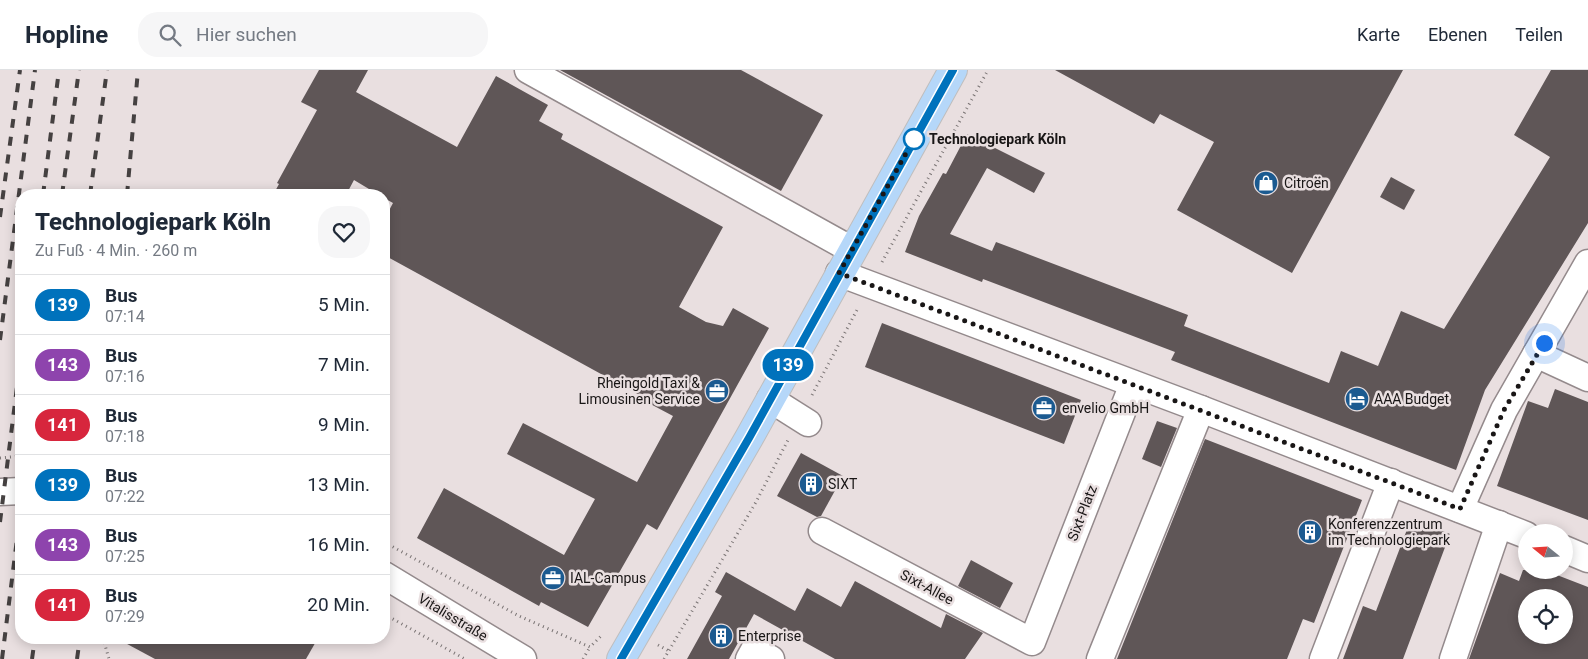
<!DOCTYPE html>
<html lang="de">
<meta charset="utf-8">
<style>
body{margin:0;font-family:Roboto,sans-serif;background:#f6f6f7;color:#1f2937;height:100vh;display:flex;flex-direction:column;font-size:19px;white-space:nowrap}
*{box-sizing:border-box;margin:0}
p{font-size:16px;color:#747a83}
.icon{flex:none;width:28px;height:28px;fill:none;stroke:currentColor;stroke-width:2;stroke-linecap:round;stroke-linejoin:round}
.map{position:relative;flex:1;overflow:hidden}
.sheet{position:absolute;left:15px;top:119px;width:375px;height:455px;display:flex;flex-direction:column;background:#fff;border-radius:20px;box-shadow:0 2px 12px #0003}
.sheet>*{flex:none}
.badge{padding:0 10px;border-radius:16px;font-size:18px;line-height:32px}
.needle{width:32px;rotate:288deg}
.tools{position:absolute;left:1518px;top:454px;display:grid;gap:10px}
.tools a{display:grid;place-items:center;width:55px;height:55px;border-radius:50%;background:#fff;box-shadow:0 2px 12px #0003;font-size:25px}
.you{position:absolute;width:25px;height:25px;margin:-12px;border:4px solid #fff;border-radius:50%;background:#1a73e8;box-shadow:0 0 0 8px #1a73e833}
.map>.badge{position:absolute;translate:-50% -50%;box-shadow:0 0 0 2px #fff}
.round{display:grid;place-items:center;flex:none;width:52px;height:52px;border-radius:20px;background:#f6f6f7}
.head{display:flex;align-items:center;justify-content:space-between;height:85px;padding:0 20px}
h1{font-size:24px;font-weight:800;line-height:38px}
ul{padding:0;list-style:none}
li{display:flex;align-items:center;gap:15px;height:60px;padding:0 20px;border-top:1px solid #e0e1e3}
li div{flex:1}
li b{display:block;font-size:19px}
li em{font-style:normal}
li .badge{min-width:55px;font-weight:700;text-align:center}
header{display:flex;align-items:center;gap:30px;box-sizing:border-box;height:70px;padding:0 25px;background:#fff;border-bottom:1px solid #e0e1e3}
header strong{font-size:24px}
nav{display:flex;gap:28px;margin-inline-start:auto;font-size:18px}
.search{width:350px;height:45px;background:#f6f6f7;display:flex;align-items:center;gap:12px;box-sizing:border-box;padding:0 18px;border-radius:20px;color:#747a83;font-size:19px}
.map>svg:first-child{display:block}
.building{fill:#5f5657;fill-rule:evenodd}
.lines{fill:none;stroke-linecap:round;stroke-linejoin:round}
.minor-casing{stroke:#948a8c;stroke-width:29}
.major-casing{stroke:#bfbebe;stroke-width:30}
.path{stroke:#7a7474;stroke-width:3;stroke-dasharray:1 4;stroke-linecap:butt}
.minor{stroke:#fff;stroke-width:26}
.major{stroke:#b5d7f9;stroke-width:28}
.rail{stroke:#454141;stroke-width:4;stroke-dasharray:9 9;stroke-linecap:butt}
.line-casing{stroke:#fff;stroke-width:11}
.line{stroke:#0072bc;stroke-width:8}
.walk{stroke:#191616;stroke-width:5;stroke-dasharray:0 9}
.stop-dot{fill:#fff;stroke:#0072bc;stroke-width:2.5}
.labels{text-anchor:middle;stroke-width:5;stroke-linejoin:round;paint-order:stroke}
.stop-label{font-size:14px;font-weight:bold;fill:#191616;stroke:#e9dfe0;text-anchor:start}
.poi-label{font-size:14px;fill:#191616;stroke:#e9dfe0;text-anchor:start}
.street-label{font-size:14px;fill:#191616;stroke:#e9dfe0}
</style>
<header>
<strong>Hopline</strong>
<div class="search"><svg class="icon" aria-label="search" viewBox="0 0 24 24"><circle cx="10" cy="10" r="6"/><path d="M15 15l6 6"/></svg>Hier suchen</div>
<nav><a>Karte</a><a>Ebenen</a><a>Teilen</a></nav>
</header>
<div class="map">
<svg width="1588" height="589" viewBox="0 0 1588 589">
<rect width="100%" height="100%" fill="#e9dfe0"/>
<g class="building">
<polygon points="319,0 368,0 356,22 457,77 496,6 548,35 539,51 563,64 561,69 723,157 679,237 706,252 723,256 733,238 769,258 657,460 647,454 588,557 541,532 539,536 417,468 444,418 564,485 595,429 507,384 523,353 637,412 673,346 641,329 643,327 384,185 384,150 393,133 384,128 384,125 379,125 354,110 346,125 273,125 279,114 277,113 317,40 301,32"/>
<polygon points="560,0 741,0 823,45 781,121"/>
<polygon points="1055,0 1403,0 1292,203 1177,140 1214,72 1160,44 1154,54"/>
<polygon points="1551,0 1588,0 1588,153 1485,320 1456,400 1171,290 1175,282 983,209 982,212 905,182 919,146 943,103 946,104 967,64 1045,103 1034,123 987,98 950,164 992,181 996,172 1188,245 1184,256 1329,313 1341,281 1378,296 1401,241 1444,259 1550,87 1514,65"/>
<polygon points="1391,107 1415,120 1404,140 1380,127"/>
<polygon points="882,253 1081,330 1064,374 865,297"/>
<polygon points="1555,319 1588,332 1588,450 1497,416 1528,331 1548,338"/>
<polygon points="1157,351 1177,358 1161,397 1142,389"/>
<polygon points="1205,369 1362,430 1314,553 1303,549 1287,589 1117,589"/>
<polygon points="801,383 843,406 821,446 817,447 777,426"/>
<polygon points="1411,449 1450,464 1403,589 1343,589 1363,536 1376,541"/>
<polygon points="971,490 1013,513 1000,538 958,516"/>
<path d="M1523,500H1544L1588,517V589H1469L1500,503L1519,511ZM1526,528H1564V565H1526Z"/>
<polygon points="726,502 795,541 807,518 841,537 855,511 941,558 946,544 983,563 965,589 835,589 754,544 729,589 687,589 722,526 715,522"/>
<polygon points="116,568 318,568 306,589 155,589"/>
</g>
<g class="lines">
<g class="minor-casing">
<g id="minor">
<polyline points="528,0 852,180"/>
<polyline points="839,203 1201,339 1526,465"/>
<polyline points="1536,284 1588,308"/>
<polyline points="770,329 808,353"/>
<polyline points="0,422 21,421"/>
<polyline points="1460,439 1504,340 1588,193"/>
<polyline points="822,461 1032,572 1133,314"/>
<polyline points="1564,479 1588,489"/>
<polyline points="384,505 523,589"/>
<polyline points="749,589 754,580 771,589"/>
<polyline points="1100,589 1201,339"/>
<polyline points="1323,589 1391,412"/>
<polyline points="1453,589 1499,454"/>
</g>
</g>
<g class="major-casing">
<polyline id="major" points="621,589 749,368 953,0"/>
</g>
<g class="path">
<polyline points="882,192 988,0"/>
<polyline points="812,325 858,238"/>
<polyline points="0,388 21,386"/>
<polyline points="384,472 519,546 590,577 601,566"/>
<polyline points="384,544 465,589"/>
<polyline points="103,568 109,589"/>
<polyline points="658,575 669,581"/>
<polyline points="583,589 590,577"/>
<polyline points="664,589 756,432 788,370"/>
</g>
<use href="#minor" class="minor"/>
<use href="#major" class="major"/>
<g class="rail">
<polyline points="43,125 59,0"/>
<polyline points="62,125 79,0"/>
<polyline points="90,125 107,0"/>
<polyline points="127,125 138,0"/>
<polyline points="0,147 20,0"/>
<polyline points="0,270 35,0"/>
<polyline points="0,452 21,285"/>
<polyline points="2,589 21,437"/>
<polyline points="32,589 35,568"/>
<polyline points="77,589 80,568"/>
</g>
</g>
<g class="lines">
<g class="line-casing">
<polyline id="line" points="621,589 749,368 953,0"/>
</g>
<use href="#line" class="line"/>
<polyline class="walk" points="914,69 839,203 1460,439 1504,340 1544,273"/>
</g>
<defs>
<g id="shop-disc" transform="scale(1.25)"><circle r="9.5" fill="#1b5a90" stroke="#e9dfe0"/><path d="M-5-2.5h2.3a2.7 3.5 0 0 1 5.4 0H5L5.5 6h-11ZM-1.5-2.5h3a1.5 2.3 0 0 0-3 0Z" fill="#fff"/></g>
<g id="office-disc" transform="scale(1.25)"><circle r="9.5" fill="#1b5a90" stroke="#e9dfe0"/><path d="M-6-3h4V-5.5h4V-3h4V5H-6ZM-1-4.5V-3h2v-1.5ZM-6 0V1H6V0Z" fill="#fff"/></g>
<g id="hotel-disc" transform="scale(1.25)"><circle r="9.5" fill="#1b5a90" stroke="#e9dfe0"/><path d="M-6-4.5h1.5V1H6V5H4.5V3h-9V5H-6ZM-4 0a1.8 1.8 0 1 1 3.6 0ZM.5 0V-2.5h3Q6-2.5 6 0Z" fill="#fff"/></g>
<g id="building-disc" transform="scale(1.25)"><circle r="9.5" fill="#1b5a90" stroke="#e9dfe0"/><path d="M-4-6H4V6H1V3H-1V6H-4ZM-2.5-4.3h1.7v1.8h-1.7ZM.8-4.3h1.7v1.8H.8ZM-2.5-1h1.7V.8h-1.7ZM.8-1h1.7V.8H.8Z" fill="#fff"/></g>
</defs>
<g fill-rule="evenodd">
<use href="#shop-disc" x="1266" y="113"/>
<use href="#office-disc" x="717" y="321"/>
<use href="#hotel-disc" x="1357" y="329"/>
<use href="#office-disc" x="1044" y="338"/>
<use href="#building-disc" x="811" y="414"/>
<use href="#building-disc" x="1310" y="462"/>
<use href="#office-disc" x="553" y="508"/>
<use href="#building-disc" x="721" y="566"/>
</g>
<circle class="stop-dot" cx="914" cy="69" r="10"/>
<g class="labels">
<g class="stop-label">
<text x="929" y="74">Technologiepark Köln</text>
</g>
<g class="poi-label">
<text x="1284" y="118">Citroën</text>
<text x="700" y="318" text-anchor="end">Rheingold Taxi &amp;<tspan x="700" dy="16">Limousinen Service</tspan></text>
<text x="1374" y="334">AAA Budget</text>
<text x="1062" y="343">envelio GmbH</text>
<text x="828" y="419">SIXT</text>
<text x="1328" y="459">Konferenzzentrum<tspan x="1328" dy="16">im Technologiepark</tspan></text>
<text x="570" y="513">IAL-Campus</text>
<text x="738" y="571">Enterprise</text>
</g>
<g class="street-label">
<text transform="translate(1082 443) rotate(-69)" y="5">Sixt-Platz</text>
<text transform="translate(927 517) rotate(28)" y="5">Sixt-Allee</text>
<text transform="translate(453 547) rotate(31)" y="5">Vitalisstraße</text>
</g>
</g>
</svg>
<div class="tools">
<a><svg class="needle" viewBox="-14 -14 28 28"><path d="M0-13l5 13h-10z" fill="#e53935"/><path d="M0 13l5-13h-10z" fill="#747a83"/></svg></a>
<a><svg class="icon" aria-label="locate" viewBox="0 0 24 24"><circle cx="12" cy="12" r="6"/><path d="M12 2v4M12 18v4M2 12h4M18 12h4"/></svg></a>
</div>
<div class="you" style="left:1544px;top:273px"></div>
<b class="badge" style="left:788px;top:295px;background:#0072bc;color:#fff">139</b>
<section class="sheet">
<div class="head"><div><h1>Technologiepark Köln</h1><p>Zu Fuß · 4 Min. · 260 m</p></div><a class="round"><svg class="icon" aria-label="heart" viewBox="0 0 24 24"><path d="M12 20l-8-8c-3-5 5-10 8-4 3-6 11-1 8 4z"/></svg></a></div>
<ul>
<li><span class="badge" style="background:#0072bc;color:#fff">139</span><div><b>Bus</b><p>07:14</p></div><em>5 Min.</em></li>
<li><span class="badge" style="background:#8e44ad;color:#fff">143</span><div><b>Bus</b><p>07:16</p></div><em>7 Min.</em></li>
<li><span class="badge" style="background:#d7263d;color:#fff">141</span><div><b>Bus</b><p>07:18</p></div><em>9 Min.</em></li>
<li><span class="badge" style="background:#0072bc;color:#fff">139</span><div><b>Bus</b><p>07:22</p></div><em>13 Min.</em></li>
<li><span class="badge" style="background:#8e44ad;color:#fff">143</span><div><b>Bus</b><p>07:25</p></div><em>16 Min.</em></li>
<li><span class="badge" style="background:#d7263d;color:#fff">141</span><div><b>Bus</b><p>07:29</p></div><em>20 Min.</em></li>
</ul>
</section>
</div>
